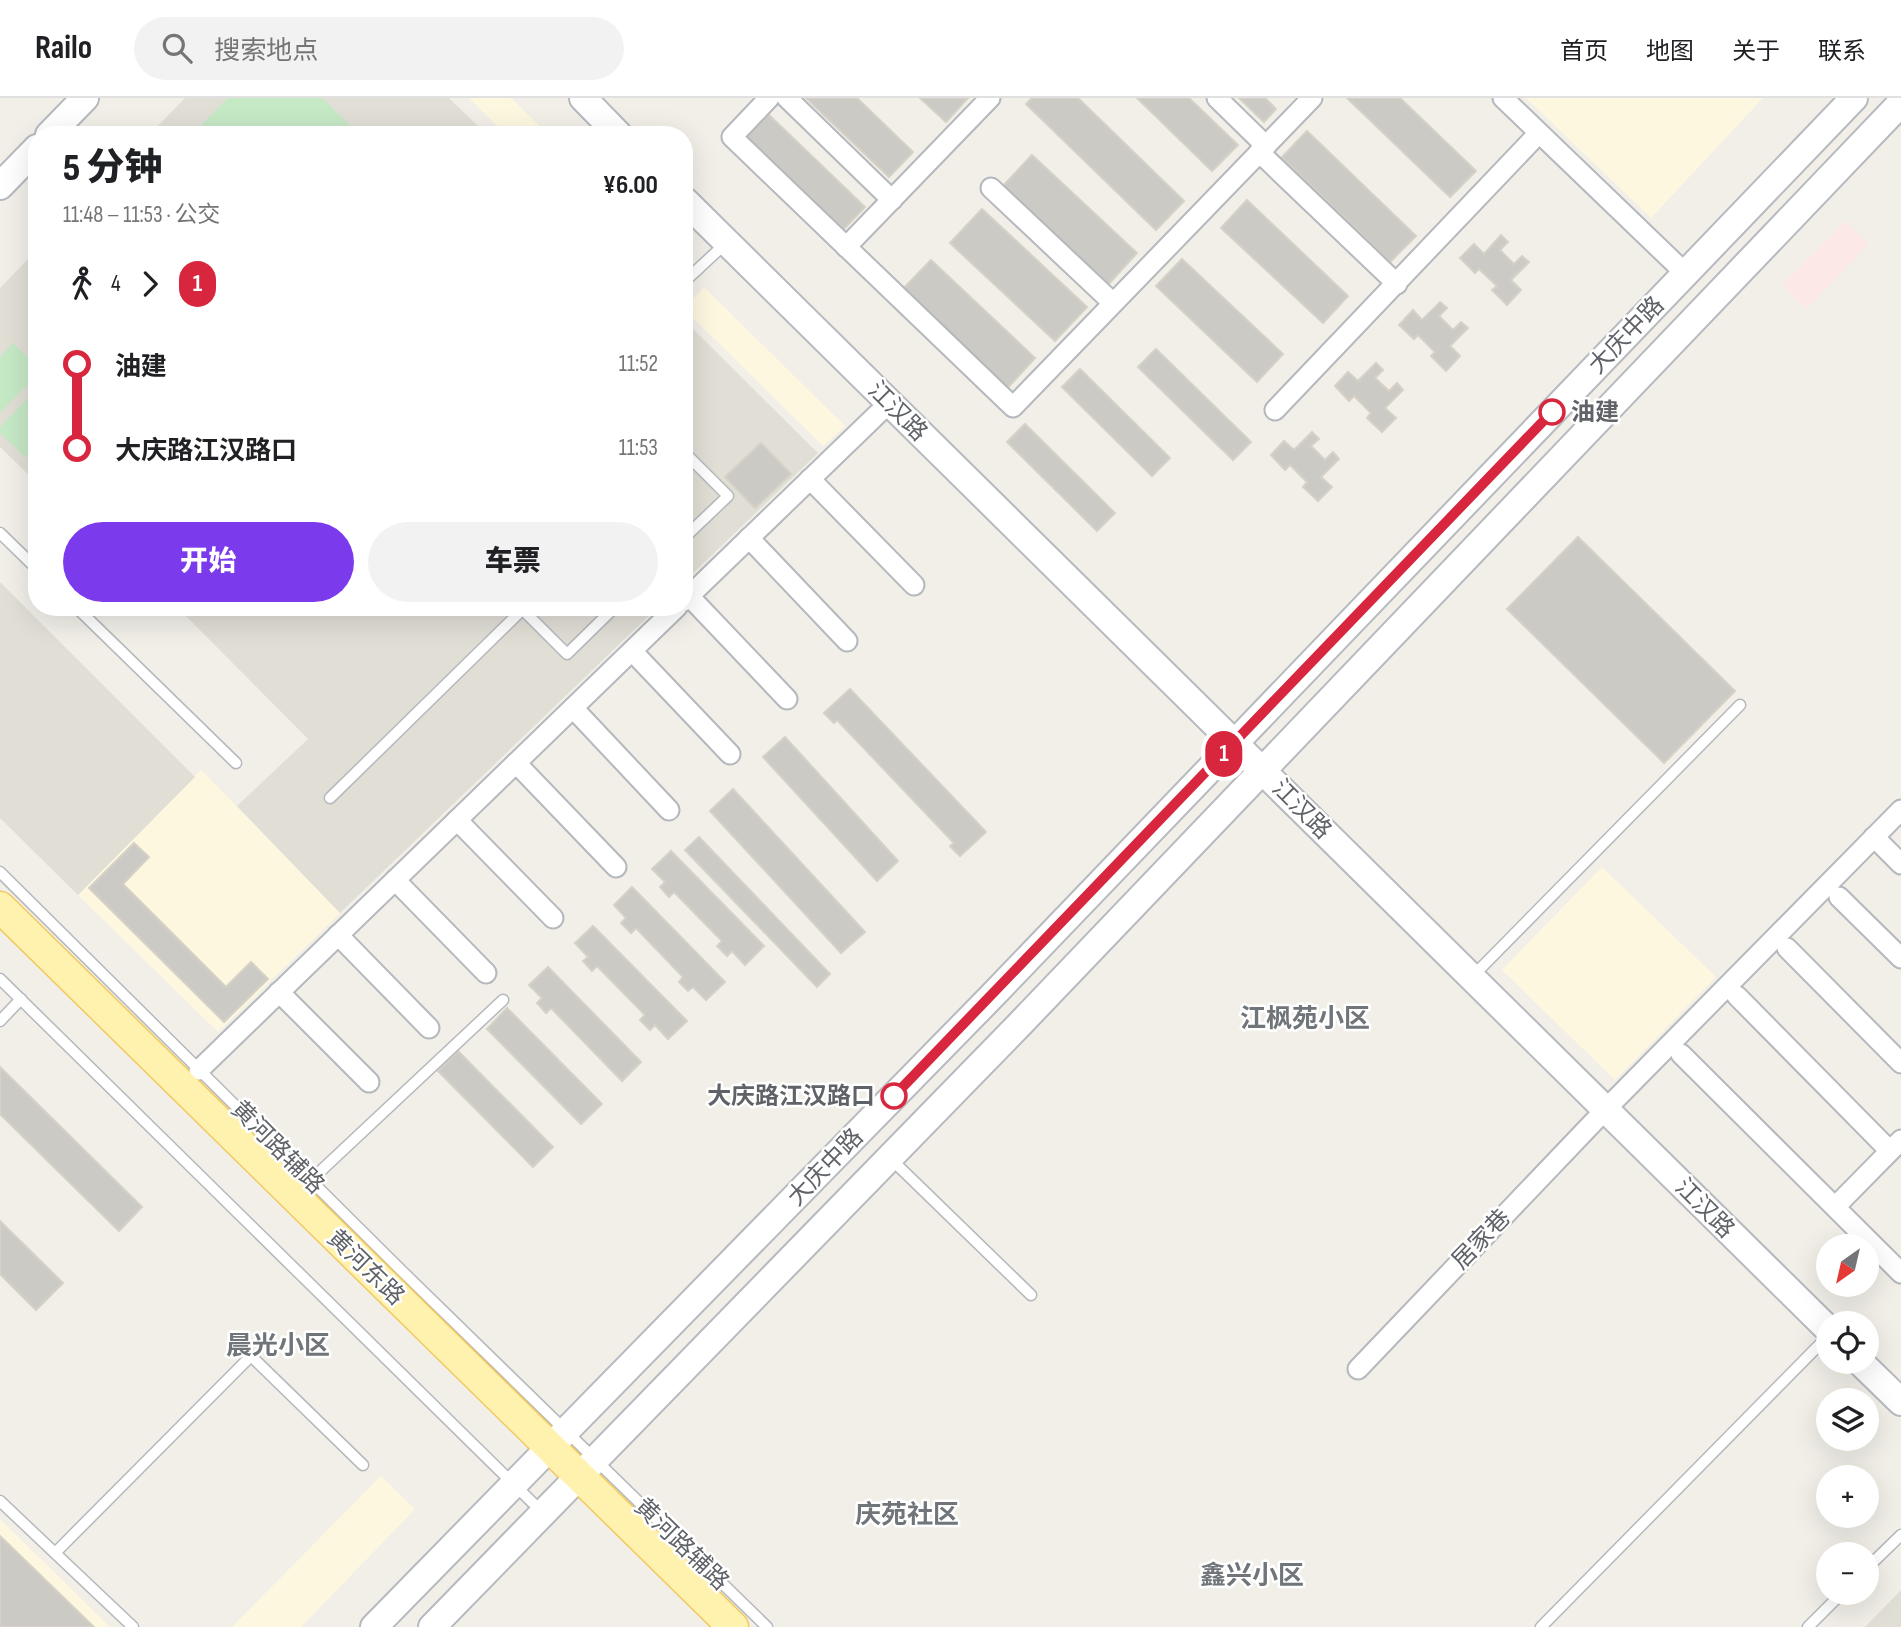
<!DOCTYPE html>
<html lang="zh">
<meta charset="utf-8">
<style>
body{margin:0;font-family:"Sofia Sans Condensed","Noto Sans SC",sans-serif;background:#f2f2f2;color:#202124;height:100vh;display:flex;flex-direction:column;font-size:26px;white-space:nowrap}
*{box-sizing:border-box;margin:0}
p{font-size:23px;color:#757577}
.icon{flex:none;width:38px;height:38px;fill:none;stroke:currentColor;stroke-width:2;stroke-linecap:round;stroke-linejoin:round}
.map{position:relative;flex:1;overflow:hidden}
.sheet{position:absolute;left:28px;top:28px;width:665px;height:490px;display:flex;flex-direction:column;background:#fff;border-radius:28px;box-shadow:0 7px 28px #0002}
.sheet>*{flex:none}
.badge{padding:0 14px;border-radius:23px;font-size:24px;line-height:46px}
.needle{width:46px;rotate:214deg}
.controls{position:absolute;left:1816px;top:1136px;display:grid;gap:14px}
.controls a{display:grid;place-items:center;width:63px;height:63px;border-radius:50%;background:#fff;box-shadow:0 7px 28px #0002;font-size:35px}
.map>.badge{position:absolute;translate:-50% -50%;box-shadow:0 0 0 4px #fff}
.legs{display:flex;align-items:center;gap:10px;height:77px;padding:0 35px;font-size:23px}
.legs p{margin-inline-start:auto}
.headline{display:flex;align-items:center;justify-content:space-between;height:119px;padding:0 35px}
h1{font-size:38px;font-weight:800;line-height:52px}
.cta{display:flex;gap:14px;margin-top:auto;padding:14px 35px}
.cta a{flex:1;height:80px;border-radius:42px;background:#7c3aed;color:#fff;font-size:28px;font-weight:800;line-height:80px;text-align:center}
.cta a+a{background:#f2f2f2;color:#202124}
ul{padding:0 35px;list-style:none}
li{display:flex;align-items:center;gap:24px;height:84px;font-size:26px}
li i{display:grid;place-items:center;width:10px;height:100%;margin:0 9px;background:currentColor}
li i::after{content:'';width:18px;height:18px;margin:-9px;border:5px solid;border-radius:50%;background:#fff}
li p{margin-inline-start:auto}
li:first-child i{background:linear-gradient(#0000 50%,currentColor 0)}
li:last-child i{background:linear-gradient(currentColor 50%,#0000 0)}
header{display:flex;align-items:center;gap:42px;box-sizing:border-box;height:98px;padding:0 35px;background:#fff;border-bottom:2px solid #e0e0e0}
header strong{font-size:33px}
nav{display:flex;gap:38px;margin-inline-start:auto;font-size:24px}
.search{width:490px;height:63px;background:#f2f2f2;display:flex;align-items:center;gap:18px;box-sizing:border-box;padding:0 24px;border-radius:38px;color:#757577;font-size:26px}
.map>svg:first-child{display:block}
.commercial{fill:#fef7e0}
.education{fill:#e1ded6}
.medical{fill:#fce8e6}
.green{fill:#c5e8c5}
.building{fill:#cccac5;stroke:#d6d1c6;stroke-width:2}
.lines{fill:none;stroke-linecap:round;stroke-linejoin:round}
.lane-casing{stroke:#b5b8bc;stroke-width:13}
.street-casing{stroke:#b5b8bc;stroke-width:23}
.secondary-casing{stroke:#b6babf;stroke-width:30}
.primary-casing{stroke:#f2c960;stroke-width:33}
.lane{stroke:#fff;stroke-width:10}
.street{stroke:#fff;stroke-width:19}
.secondary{stroke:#fff;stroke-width:26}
.primary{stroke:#fff2af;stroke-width:30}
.line-1-casing{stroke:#fff;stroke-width:16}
.line-1{stroke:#d7263d;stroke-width:10}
.stop-1-dot{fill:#fff;stroke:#d7263d;stroke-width:3.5}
.labels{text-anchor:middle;stroke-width:5;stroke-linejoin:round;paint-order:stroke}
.street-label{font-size:24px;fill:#5f6368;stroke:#fff}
.stop-label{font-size:24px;font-weight:bold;fill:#5f6368;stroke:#fff;text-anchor:start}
.neighbourhood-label{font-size:26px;font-weight:bold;fill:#70757a;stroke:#fff}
</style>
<header>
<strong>Railo</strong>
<div class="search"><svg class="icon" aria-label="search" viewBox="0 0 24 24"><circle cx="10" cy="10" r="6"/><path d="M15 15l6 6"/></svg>搜索地点</div>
<nav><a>首页</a><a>地图</a><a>关于</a><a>联系</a></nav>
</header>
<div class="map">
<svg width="1901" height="1529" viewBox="0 0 1901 1529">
<rect width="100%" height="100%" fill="#f1efe8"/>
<g class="commercial">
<polygon points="469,0 511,0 549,37 506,37"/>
<polygon points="1526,0 1763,0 1651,120"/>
<polygon points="704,189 845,328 823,348 684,211"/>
<polygon points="201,672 340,815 218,934 78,797"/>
<polygon points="1602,769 1716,879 1615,982 1502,872"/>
<polygon points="381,1378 415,1411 301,1529 232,1529"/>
<polygon points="0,1421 110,1529 0,1529"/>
</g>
<g class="education">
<polygon points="185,0 449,0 487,37 149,37"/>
<polygon points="37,152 37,385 0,349 0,190"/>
<polygon points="684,222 818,355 684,484"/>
<polygon points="0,484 195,679 78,797 0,720"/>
<polygon points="177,509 658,509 340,815 237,708 308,641"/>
<polygon points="1901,1492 1901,1529 1865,1529"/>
</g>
<polygon class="medical" points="1845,123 1869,146 1806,211 1782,187"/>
<g class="green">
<polygon points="228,0 322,0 360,37 192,37"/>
<polygon points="13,245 37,268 37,277 0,315 0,259"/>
<polygon points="37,291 37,347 25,359 0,335 0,329"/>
</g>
<g class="building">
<polygon points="806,0 857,0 913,54 889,79"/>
<polygon points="920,0 968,0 946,24"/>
<polygon points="1032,0 1078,0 1184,103 1156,132 1026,6"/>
<polygon points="1137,0 1189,0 1238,47 1212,73"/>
<polygon points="1239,0 1265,0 1276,11 1264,24"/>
<polygon points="1347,0 1400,0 1476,73 1450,99"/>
<polygon points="768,16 865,109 841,134 744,42"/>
<polygon points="1307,33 1416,138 1390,164 1282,59"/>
<polygon points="1032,57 1137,155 1105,190 1000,91"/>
<polygon points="1247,102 1348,198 1323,225 1221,130"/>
<polygon points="982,111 1087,209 1055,243 950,145"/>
<polygon points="1501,137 1508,144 1500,152 1514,166 1522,158 1529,164 1511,182 1521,192 1507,207 1492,192 1497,188 1479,171 1475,175 1460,160 1474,146 1484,156"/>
<polygon points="1182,161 1283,256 1257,284 1156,188"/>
<polygon points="931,162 1035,260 1003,295 898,196"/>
<polygon points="1440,204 1447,210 1439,218 1453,232 1461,224 1468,230 1450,248 1460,258 1446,273 1431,258 1435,254 1418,237 1414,241 1399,227 1413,212 1422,222"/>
<polygon points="1156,251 1251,344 1233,362 1138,269"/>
<polygon points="1376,265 1383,272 1375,280 1389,293 1397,285 1403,292 1385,310 1396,320 1382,334 1367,320 1371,315 1354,298 1349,303 1335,288 1348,274 1358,283"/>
<polygon points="1080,271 1170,360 1152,378 1062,289"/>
<polygon points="1025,326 1115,415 1097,433 1007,344"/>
<polygon points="1312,334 1319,341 1311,348 1325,362 1333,354 1339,361 1321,379 1332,389 1318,403 1303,389 1307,384 1290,367 1285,372 1271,357 1284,343 1294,352"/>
<polygon points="761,345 791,376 755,410 725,379"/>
<polygon points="1578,439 1735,593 1664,665 1507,511"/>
<polygon points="850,591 986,734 960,758 950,748 954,745 837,622 834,625 824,615"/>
<polygon points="785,639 898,763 877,783 763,659"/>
<polygon points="733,691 865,834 841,855 710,713"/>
<polygon points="699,739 830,876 817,889 685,752"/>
<polygon points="134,745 149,759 123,786 226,889 251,864 268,881 224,924 89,790"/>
<polygon points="671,753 764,848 745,867 732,853 727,858 717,848 722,843 674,794 669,799 660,789 665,784 652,771"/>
<polygon points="632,789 725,884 706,902 693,889 688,893 679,884 683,879 636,830 631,835 621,825 626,820 614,807"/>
<polygon points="593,828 687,923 668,941 655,927 650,932 640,922 645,917 597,868 592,873 583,863 588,859 575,845"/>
<polygon points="548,869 641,964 622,983 551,910 546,915 537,905 542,900 529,887"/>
<polygon points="507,910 602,1006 581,1026 487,931"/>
<polygon points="458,953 553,1049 533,1069 438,973"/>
<polygon points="0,969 142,1109 119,1133 0,1016"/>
<polygon points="0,1123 63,1185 36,1212 0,1176"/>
<polygon points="0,1438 94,1529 0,1529"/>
</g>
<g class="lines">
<g class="lane-casing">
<g id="lane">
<polyline points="684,184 726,145"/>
<polyline points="684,354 728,398 684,440"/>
<polyline points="0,435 37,471"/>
<polyline points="76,509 236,665"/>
<polyline points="520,509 567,556 615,509"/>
<polyline points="330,700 522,512"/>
<polyline points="0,774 404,1175 767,1529"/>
<polyline points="1472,879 1740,607"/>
<polyline points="0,881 541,1413"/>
<polyline points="0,923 21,901"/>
<polyline points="891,1061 1031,1197"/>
<polyline points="311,1082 503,902"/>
<polyline points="0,1403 133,1529"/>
<polyline points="55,1455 251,1258 363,1367"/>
<polyline points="1867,1470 1901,1437"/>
<polyline points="1541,1529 1829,1237"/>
<polyline points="1808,1529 1843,1494"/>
</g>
</g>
<g class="street-casing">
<g id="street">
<polyline points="769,0 732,39 1013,309 1312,0"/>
<polyline points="787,0 892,102"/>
<polyline points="1217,0 1266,48"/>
<polyline points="1503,0 1685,175"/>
<polyline points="1259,54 1397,186"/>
<polyline points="991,90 1113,205"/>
<polyline points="846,149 990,0"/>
<polyline points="1275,312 1539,35"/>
<polyline points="810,381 914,487"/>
<polyline points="749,440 847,543"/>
<polyline points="689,498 787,601"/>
<polyline points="684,503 889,305"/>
<polyline points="632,553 730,656"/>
<polyline points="573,610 669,712"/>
<polyline points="516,665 616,769"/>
<polyline points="457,722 553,820"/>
<polyline points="1874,739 1901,766"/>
<polyline points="395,782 486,875"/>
<polyline points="1839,799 1901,860"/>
<polyline points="338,837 429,930"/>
<polyline points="1787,850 1901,965"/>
<polyline points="279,894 369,984"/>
<polyline points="1737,898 1890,1053"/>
<polyline points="1681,956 1901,1175"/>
<polyline points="199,972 677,509"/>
<polyline points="1835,1109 1901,1042"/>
<polyline points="1358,1271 1605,1012 1901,712"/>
</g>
</g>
<g class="secondary-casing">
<g id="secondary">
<polyline points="583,0 619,37"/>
<polyline points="49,37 85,0"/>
<polyline points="0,88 37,50"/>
<polyline points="684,102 1829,1232"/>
<polyline points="1860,1264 1901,1304"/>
<polyline points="374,1529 991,899 1854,0"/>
<polyline points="432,1529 1019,927 1901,5"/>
</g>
</g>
<g class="primary-casing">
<polyline id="primary" points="0,809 733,1529"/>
</g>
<use href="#lane" class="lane"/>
<use href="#street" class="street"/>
<use href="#secondary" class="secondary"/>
<use href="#primary" class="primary"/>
</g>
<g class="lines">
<g class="line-1-casing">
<polyline id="line-1" points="894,998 1552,314"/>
</g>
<use href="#line-1" class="line-1"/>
</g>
<g class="stop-1-dot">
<circle cx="1552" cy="314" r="12"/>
<circle cx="894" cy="998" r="12"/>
</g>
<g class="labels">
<g class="street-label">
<text transform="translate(1626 237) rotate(-46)" y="8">大庆中路</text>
<text transform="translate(898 313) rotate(45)" y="8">江汉路</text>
<text transform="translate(1302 711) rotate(45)" y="8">江汉路</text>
<text transform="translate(278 1049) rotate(45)" y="8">黄河路辅路</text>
<text transform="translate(825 1069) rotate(-46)" y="8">大庆中路</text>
<text transform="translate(1705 1110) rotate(45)" y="8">江汉路</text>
<text transform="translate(1481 1141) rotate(-46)" y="8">居家巷</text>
<text transform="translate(366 1169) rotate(44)" y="8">黄河东路</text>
<text transform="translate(682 1446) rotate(44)" y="8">黄河路辅路</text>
</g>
<g class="stop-label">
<text x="1571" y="322">油建</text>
<text x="875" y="1006" text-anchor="end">大庆路江汉路口</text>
</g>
<g class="neighbourhood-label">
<text x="1305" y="929">江枫苑小区</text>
<text x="278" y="1256">晨光小区</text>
<text x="907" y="1425">庆苑社区</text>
<text x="1252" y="1486">鑫兴小区</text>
</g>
</g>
</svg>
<div class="controls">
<a><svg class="needle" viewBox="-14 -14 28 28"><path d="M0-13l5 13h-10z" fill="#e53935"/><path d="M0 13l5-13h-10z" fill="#757577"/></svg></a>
<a><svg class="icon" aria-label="locate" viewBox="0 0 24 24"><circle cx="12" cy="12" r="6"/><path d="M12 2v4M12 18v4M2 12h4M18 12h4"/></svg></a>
<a><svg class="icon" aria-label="layers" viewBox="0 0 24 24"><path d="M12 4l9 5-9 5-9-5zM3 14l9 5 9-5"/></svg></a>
<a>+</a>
<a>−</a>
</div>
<b class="badge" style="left:1224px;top:656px;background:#d7263d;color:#fff">1</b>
<section class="sheet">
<div class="headline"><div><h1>5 分钟</h1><p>11:48 – 11:53 · 公交</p></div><b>¥6.00</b></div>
<div class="legs"><svg class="icon" aria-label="walk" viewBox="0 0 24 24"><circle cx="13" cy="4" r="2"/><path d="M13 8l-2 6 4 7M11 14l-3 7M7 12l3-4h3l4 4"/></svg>4<svg class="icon" aria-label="forward" viewBox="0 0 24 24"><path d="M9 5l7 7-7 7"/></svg><b class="badge" style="background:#d7263d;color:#fff">1</b></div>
<ul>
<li><i style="color:#d7263d"></i><b>油建</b><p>11:52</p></li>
<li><i style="color:#d7263d"></i><b>大庆路江汉路口</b><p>11:53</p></li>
</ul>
<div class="cta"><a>开始</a><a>车票</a></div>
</section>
</div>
